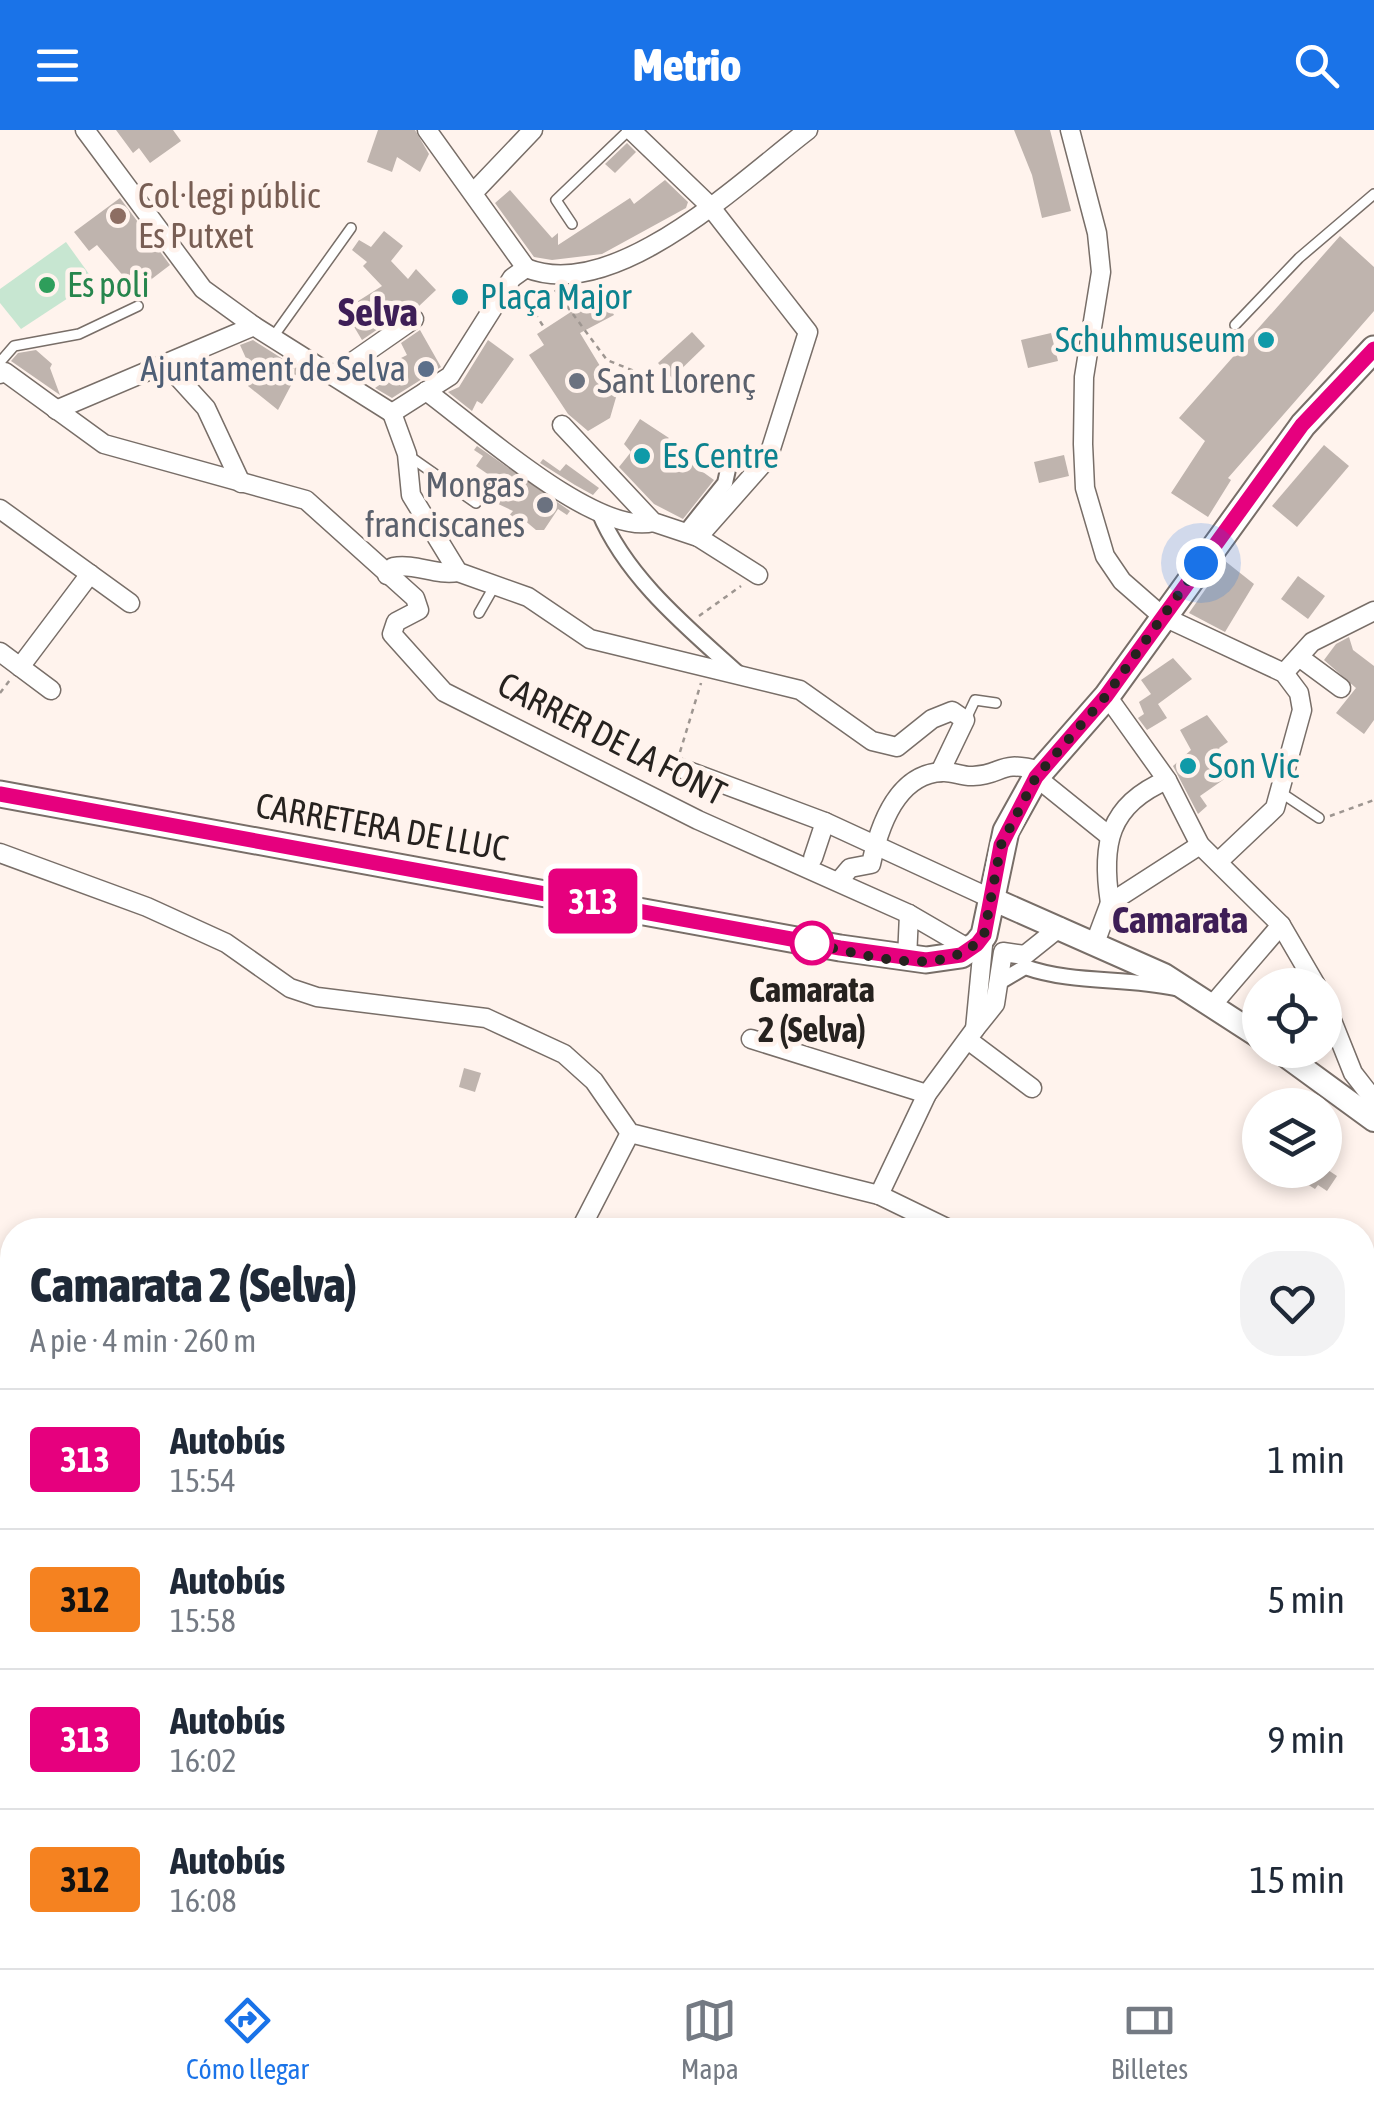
<!DOCTYPE html>
<html lang="es">
<meta charset="utf-8">
<style>
body{margin:0;font-family:"Asap Condensed",sans-serif;background:#f2f2f3;color:#1f2937;height:100vh;display:flex;flex-direction:column;font-size:38px;white-space:nowrap}
*{box-sizing:border-box;margin:0}
p{font-size:32px;color:#747a83}
.icon{flex:none;width:55px;height:55px;fill:none;stroke:currentColor;stroke-width:2;stroke-linecap:round;stroke-linejoin:round}
.map{position:relative;flex:1;overflow:hidden}
.sheet{position:absolute;left:0px;top:1088px;width:1375px;height:752px;display:flex;flex-direction:column;background:#fff;border-radius:40px 40px 0 0;box-shadow:0 5px 15px #0003}
.sheet>*{flex:none}
.badge{padding:0 20px;border-radius:8px;font-size:35px;line-height:65px}
.fabs{position:absolute;left:1242px;top:838px;display:grid;gap:20px}
.fabs a{display:grid;place-items:center;width:100px;height:100px;border-radius:50%;background:#fff;box-shadow:0 5px 15px #0003;font-size:50px}
.you{position:absolute;width:50px;height:50px;margin:-25px;border:8px solid #fff;border-radius:50%;background:#1a73e8;box-shadow:0 0 0 15px #1a73e833}
.map>.badge{position:absolute;translate:-50% -50%;box-shadow:0 0 0 5px #fff}
.round{display:grid;place-items:center;flex:none;width:105px;height:105px;border-radius:40px;background:#f2f2f3}
.headline{display:flex;align-items:center;justify-content:space-between;height:170px;padding:0 30px}
h1{font-size:48px;font-weight:800;line-height:75px}
ul{padding:0;list-style:none}
li{display:flex;align-items:center;gap:30px;height:140px;padding:0 30px;border-top:2px solid #e0e1e3}
li div{flex:1}
li b{display:block;font-size:38px}
li em{font-style:normal}
li .badge{min-width:110px;font-weight:700;text-align:center}
header{display:flex;justify-content:space-between;align-items:center;height:130px;padding:0 30px;background:#1a73e8;color:#fff;font-size:45px;font-weight:800}
.dock{display:flex;justify-content:space-around;align-items:center;height:140px;border-top:2px solid #e0e1e3;background:#fff;font-size:28px;color:#747a83}
.dock a{display:grid;justify-items:center;gap:5px}
.dock .active{color:#1a73e8}
.map>svg:first-child{display:block}
.green{fill:#c7e6d1}
.building{fill:#bfb4ae}
.lines{fill:none;stroke-linecap:round;stroke-linejoin:round}
.service-casing{stroke:#786e68;stroke-width:12}
.pedestrian-casing{stroke:#786e68;stroke-width:18}
.minor-casing{stroke:#786e68;stroke-width:21}
.tertiary-casing{stroke:#786e68;stroke-width:26}
.secondary-casing{stroke:#786e68;stroke-width:29}
.path{stroke:#9e9691;stroke-width:2.5;stroke-dasharray:5 5;stroke-linecap:butt}
.service{stroke:#fff;stroke-width:9}
.pedestrian{stroke:#fff;stroke-width:14}
.minor{stroke:#fff;stroke-width:18}
.tertiary{stroke:#fff;stroke-width:22}
.secondary{stroke:#fff;stroke-width:25}
.line-casing{stroke:#fff;stroke-width:22}
.line{stroke:#e6007e;stroke-width:15}
.walk{stroke:#26221f;stroke-width:10;stroke-dasharray:0 18}
.education-dot{fill:#8d6e63;stroke:#fff3ed;stroke-width:4}
.leisure-dot{fill:#2e9e5b;stroke:#fff3ed;stroke-width:4}
.culture-dot{fill:#0f9aa8;stroke:#fff3ed;stroke-width:4}
.service-dot{fill:#5c6f8a;stroke:#fff3ed;stroke-width:4}
.worship-dot{fill:#6b7280;stroke:#fff3ed;stroke-width:4}
.stop-dot{fill:#fff;stroke:#e6007e;stroke-width:5}
.labels{text-anchor:middle;stroke-width:9;stroke-linejoin:round;paint-order:stroke}
.education-label{font-size:35px;fill:#785e54;stroke:#fff3ed;text-anchor:start}
.leisure-label{font-size:35px;fill:#27864d;stroke:#fff3ed;text-anchor:start}
.culture-label{font-size:35px;fill:#0d838f;stroke:#fff3ed;text-anchor:start}
.service-label{font-size:35px;fill:#4e5e75;stroke:#fff3ed;text-anchor:end}
.worship-label{font-size:35px;fill:#5b616d;stroke:#fff3ed;text-anchor:start}
.street-label{font-size:35px;fill:#26221f;stroke:#fff3ed}
.stop-label{font-size:35px;font-weight:bold;fill:#26221f;stroke:#fff3ed}
.neighbourhood-label{font-size:38px;font-weight:bold;fill:#3e1e56;stroke:#fff3ed}
.quarter-label{font-size:40px;font-weight:bold;fill:#3e1e56;stroke:#fff3ed}
</style>
<header><svg class="icon" aria-label="menu" viewBox="0 0 24 24"><path d="M4 6h16M4 12h16M4 18h16"/></svg>Metrio<svg class="icon" aria-label="search" viewBox="0 0 24 24"><circle cx="10" cy="10" r="6"/><path d="M15 15l6 6"/></svg></header>
<div class="map">
<svg width="1374" height="1838" viewBox="0 0 1374 1838">
<rect width="100%" height="100%" fill="#fff3ed"/>
<polygon class="green" points="66,112 94,151 21,199 0,173 0,159"/>
<g class="building">
<polygon points="116,0 173,0 181,11 150,33 139,18 133,23"/>
<polygon points="378,0 415,0 429,24 420,42 397,27 392,42 367,32"/>
<polygon points="1014,0 1050,0 1071,81 1042,88 1032,45"/>
<polygon points="627,13 636,22 615,43 605,34"/>
<polygon points="665,50 688,72 686,78 602,124 552,130 534,127 495,73 510,60 552,108 558,103 558,115 630,68 634,74"/>
<polygon points="120,68 170,135 136,161 97,115 89,121 74,102"/>
<polygon points="384,101 403,116 391,131 408,149 416,139 436,160 418,177 407,179 362,210 344,180 382,156 363,136 367,132 352,120 359,110 371,117"/>
<polygon points="1340,106 1374,137 1374,181 1228,348 1231,350 1208,387 1171,363 1205,311 1179,288"/>
<polygon points="602,162 614,185 580,203 617,264 610,288 588,301 568,284 529,225 544,215 537,204 577,178 567,166"/>
<polygon points="420,200 441,237 392,268 375,258 404,238 397,230 407,225 401,213"/>
<polygon points="692,202 705,216 672,248 658,233"/>
<polygon points="1051,203 1058,231 1028,238 1021,210"/>
<polygon points="253,210 305,243 298,242 278,280 248,256 254,246 240,215"/>
<polygon points="488,210 514,229 482,274 477,271 472,281 448,262 459,257"/>
<polygon points="36,220 52,234 50,238 60,265 11,231 18,223"/>
<polygon points="640,289 669,308 664,314 714,350 683,389 654,374 619,337 631,322 624,314"/>
<polygon points="1324,315 1349,336 1297,397 1272,376"/>
<polygon points="477,316 570,381 567,385 558,379 544,400 536,400 523,389 516,395 507,388 513,381 479,365 492,347 476,336 483,326 474,320"/>
<polygon points="1064,325 1069,346 1039,353 1034,332"/>
<polygon points="543,329 560,341 566,334 599,358 593,365 575,355 540,333"/>
<polygon points="1225,431 1254,454 1225,502 1189,483"/>
<polygon points="1298,446 1325,466 1308,489 1281,469"/>
<polygon points="1349,507 1353,520 1374,536 1374,590 1364,604 1336,583 1356,558 1324,530 1336,514"/>
<polygon points="1173,528 1192,549 1158,574 1167,588 1147,600 1138,588 1144,584 1139,572 1151,564 1141,550"/>
<polygon points="1207,585 1228,612 1219,618 1233,643 1200,666 1207,676 1198,684 1173,636 1191,620 1180,600"/>
<polygon points="464,938 481,943 475,962 459,957"/>
<polygon points="1285,1040 1328,1040 1337,1046 1327,1061 1318,1055 1315,1059"/>
</g>
<g class="lines">
<g class="service-casing">
<g id="service">
<polyline points="572,94 556,70 629,0"/>
<polyline points="1235,195 1299,128 1374,64"/>
<polyline points="273,207 351,98"/>
<polyline points="0,232 14,216 79,204 138,176"/>
<polyline points="409,326 476,373"/>
<polyline points="479,483 495,455"/>
<polyline points="966,589 975,570 996,573"/>
<polyline points="1280,662 1319,688"/>
</g>
</g>
<g class="pedestrian-casing">
<g id="pedestrian">
<path d="M599,382C627,449 688,498 741,546"/>
<polyline points="685,403 725,353 729,335"/>
<path d="M998,853L1025,837C1073,854 1125,847 1175,858"/>
</g>
</g>
<g class="minor-casing">
<g id="minor">
<polyline points="85,0 203,159 254,196"/>
<polyline points="427,0 526,138"/>
<polyline points="631,0 709,75 808,202 768,328 698,407"/>
<polyline points="1070,0 1097,103 1101,142 1084,247 1083,314 1085,358 1105,426 1122,451 1162,486 1284,543 1299,563 1302,580 1275,678 1218,732"/>
<polyline points="473,63 533,0"/>
<path d="M526,138C615,174 741,51 808,0"/>
<polyline points="166,234 206,278 241,353"/>
<polyline points="0,244 5,242 104,314 306,370 415,468 419,480 396,492 392,504 444,562 698,690 909,784 971,820"/>
<polyline points="335,244 414,189"/>
<path d="M426,261C473,295 596,407 653,392"/>
<polyline points="56,280 254,196 392,283"/>
<polyline points="392,283 407,324 411,365 458,442 528,467 590,509 800,560 872,611 897,617 932,589 952,581 965,590 940,642"/>
<polyline points="392,283 450,246 512,148 526,138"/>
<polyline points="562,295 653,392 698,407 758,445"/>
<polyline points="0,379 130,473"/>
<path d="M387,445L393,437C416,433 436,446 458,442"/>
<polyline points="0,522 51,560"/>
<polyline points="1299,527 1341,558"/>
<polyline points="20,537 90,444"/>
<polyline points="1284,543 1312,512 1374,481"/>
<polyline points="1107,566 1167,650 1200,715 1281,795 1316,855"/>
<polyline points="675,636 825,692 990,768"/>
<polyline points="1036,647 1108,705"/>
<polyline points="0,723 147,777 226,813 290,858 317,867 486,888 564,924 594,951 630,1003 879,1065 951,1100"/>
<polyline points="813,728 825,692"/>
<path d="M839,751L850,738L871,734C879,697 896,644 942,642C952,641 963,647 973,646C1004,645 998,629 1040,641"/>
<path d="M1110,773C1101,715 1108,675 1167,650"/>
<polyline points="984,805 975,899 995,874 1003,822 1025,825 1060,797"/>
<polyline points="1095,813 1110,773 1200,715"/>
<polyline points="907,829 909,784"/>
<polyline points="1214,873 1281,795"/>
<polyline points="1325,873 1353,943 1374,970"/>
<polyline points="751,909 927,964"/>
<polyline points="968,910 1032,958"/>
<polyline points="879,1065 927,964 975,899"/>
<polyline points="580,1100 630,1003"/>
<polyline points="0,1405 12,1412"/>
<polyline points="215,1838 220,1828"/>
<polyline points="862,1838 868,1828"/>
</g>
</g>
<g class="tertiary-casing">
<g id="tertiary">
<polyline points="990,768 1164,845 1260,907"/>
<polyline points="1278,920 1374,990"/>
</g>
</g>
<g class="secondary-casing">
<polyline id="secondary" points="0,664 840,818 926,830 961,825 977,814 984,805 1006,701 1036,647 1107,566 1303,295 1374,219"/>
</g>
<g class="path">
<polyline points="555,160 607,230 649,247"/>
<polyline points="524,166 545,199"/>
<polyline points="699,486 741,456"/>
<polyline points="0,563 10,550"/>
<polyline points="680,622 701,553"/>
<polyline points="1330,686 1374,670"/>
<polyline points="1362,1313 1374,1318"/>
<polyline points="1362,1327 1373,1347 1362,1369"/>
<polyline points="1362,1627 1374,1635"/>
<polyline points="616,1828 635,1838"/>
</g>
<use href="#service" class="service"/>
<use href="#pedestrian" class="pedestrian"/>
<use href="#minor" class="minor"/>
<use href="#tertiary" class="tertiary"/>
<use href="#secondary" class="secondary"/>
</g>
<g class="lines">
<g class="line-casing">
<polyline id="line" points="0,664 840,818 926,830 961,825 977,814 984,805 1001,715 1036,647 1106,566 1302,295 1374,219"/>
</g>
<use href="#line" class="line"/>
<path class="walk" d="M812,813L805,812C857,822 945,854 984,805L1001,715L1036,647L1106,566L1201,433"/>
</g>
<circle class="education-dot" cx="118" cy="86" r="10"/>
<circle class="leisure-dot" cx="47" cy="155" r="10"/>
<g class="culture-dot">
<circle cx="460" cy="167" r="10"/>
<circle cx="1266" cy="210" r="10"/>
<circle cx="642" cy="326" r="10"/>
<circle cx="1188" cy="636" r="10"/>
</g>
<circle class="service-dot" cx="426" cy="239" r="10"/>
<g class="worship-dot">
<circle cx="577" cy="251" r="10"/>
<circle cx="545" cy="375" r="10"/>
</g>
<circle class="stop-dot" cx="812" cy="813" r="20"/>
<g class="labels">
<g class="education-label">
<text x="138" y="78">Col·legi públic<tspan x="138" dy="40">Es Putxet</tspan></text>
</g>
<g class="leisure-label">
<text x="67" y="167">Es poli</text>
</g>
<g class="culture-label">
<text x="480" y="179">Plaça Major</text>
<text x="1246" y="222" text-anchor="end">Schuhmuseum</text>
<text x="662" y="338">Es Centre</text>
<text x="1208" y="648">Son Vic</text>
</g>
<g class="service-label">
<text x="406" y="251">Ajuntament de Selva</text>
</g>
<g class="worship-label">
<text x="597" y="263">Sant Llorenç</text>
<text x="525" y="367" text-anchor="end">Mongas<tspan x="525" dy="40">franciscanes</tspan></text>
</g>
<g class="street-label">
<text transform="translate(612 609) rotate(27)" y="12">CARRER DE LA FONT</text>
<text transform="translate(382 697) rotate(10)" y="12">CARRETERA DE LLUC</text>
</g>
<g class="stop-label">
<text x="812" y="872">Camarata<tspan x="812" dy="40">2 (Selva)</tspan></text>
</g>
<g class="neighbourhood-label">
<text x="1180" y="803">Camarata</text>
</g>
<g class="quarter-label">
<text x="378" y="196">Selva</text>
</g>
</g>
</svg>
<div class="fabs">
<a><svg class="icon" aria-label="locate" viewBox="0 0 24 24"><circle cx="12" cy="12" r="6"/><path d="M12 2v4M12 18v4M2 12h4M18 12h4"/></svg></a>
<a><svg class="icon" aria-label="layers" viewBox="0 0 24 24"><path d="M12 4l9 5-9 5-9-5zM3 14l9 5 9-5"/></svg></a>
</div>
<div class="you" style="left:1201px;top:433px"></div>
<b class="badge" style="left:593px;top:771px;background:#e6007e;color:#fff">313</b>
<section class="sheet">
<div class="headline"><div><h1>Camarata 2 (Selva)</h1><p>A pie · 4 min · 260 m</p></div><a class="round"><svg class="icon" aria-label="heart" viewBox="0 0 24 24"><path d="M12 20l-8-8c-3-5 5-10 8-4 3-6 11-1 8 4z"/></svg></a></div>
<ul>
<li><span class="badge" style="background:#e6007e;color:#fff">313</span><div><b>Autobús</b><p>15:54</p></div><em>1 min</em></li>
<li><span class="badge" style="background:#f58220;color:#111">312</span><div><b>Autobús</b><p>15:58</p></div><em>5 min</em></li>
<li><span class="badge" style="background:#e6007e;color:#fff">313</span><div><b>Autobús</b><p>16:02</p></div><em>9 min</em></li>
<li><span class="badge" style="background:#f58220;color:#111">312</span><div><b>Autobús</b><p>16:08</p></div><em>15 min</em></li>
</ul>
</section>
</div>
<nav class="dock">
<a class="active"><svg class="icon" aria-label="directions" viewBox="0 0 24 24"><path d="M12 3l9 9-9 9-9-9zM9 14v-3h6M13 9l2 2-2 2"/></svg>Cómo llegar</a>
<a><svg class="icon" aria-label="map" viewBox="0 0 24 24"><path d="M3 6l6-2 6 2 6-2v14l-6 2-6-2-6 2zM9 4v14M15 6v14"/></svg>Mapa</a>
<a><svg class="icon" aria-label="tickets" viewBox="0 0 24 24"><path d="M3 7h18v10H3zM15 7v10"/></svg>Billetes</a>
</nav>
